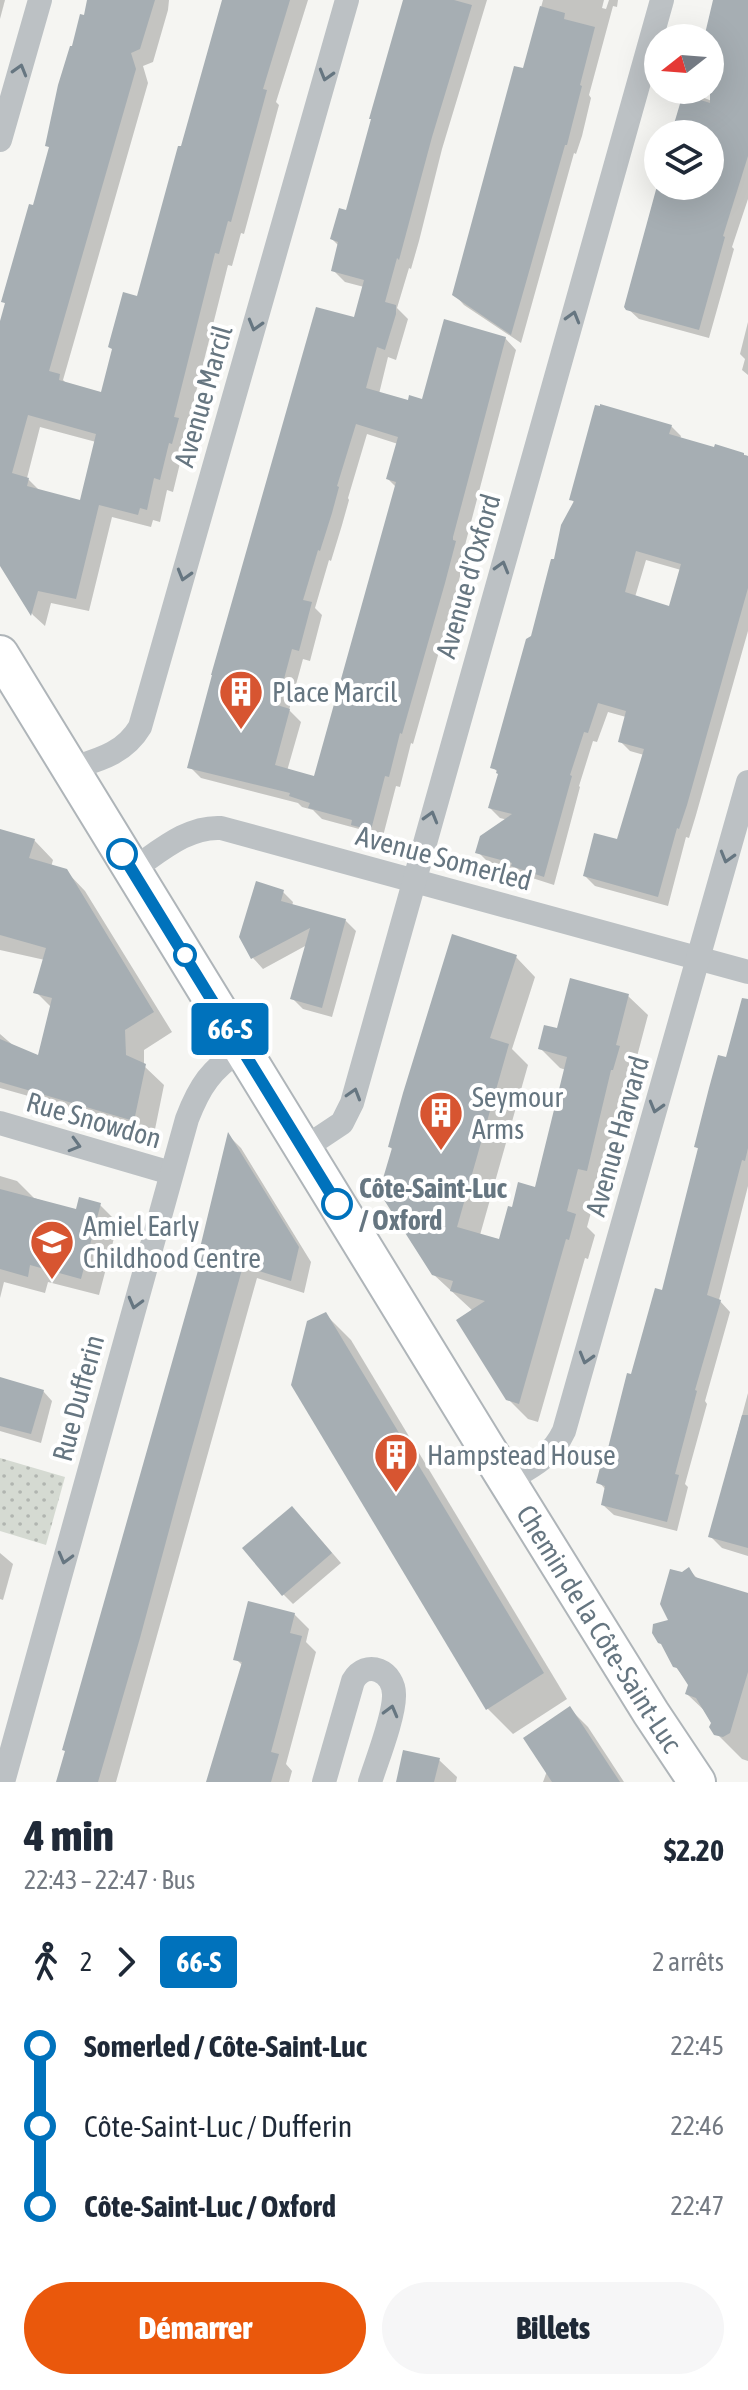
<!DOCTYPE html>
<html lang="fr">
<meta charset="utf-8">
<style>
body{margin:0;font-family:"Asap Condensed",sans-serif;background:#f6f6f7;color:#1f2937;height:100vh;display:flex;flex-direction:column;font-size:30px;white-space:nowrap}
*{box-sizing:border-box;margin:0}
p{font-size:26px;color:#747a83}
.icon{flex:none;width:44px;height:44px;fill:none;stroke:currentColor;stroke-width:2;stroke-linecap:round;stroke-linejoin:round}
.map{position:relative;height:1782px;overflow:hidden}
.details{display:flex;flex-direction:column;background:#fff;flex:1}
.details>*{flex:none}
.badge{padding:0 16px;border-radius:6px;font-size:28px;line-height:52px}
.needle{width:52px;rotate:253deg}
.fabs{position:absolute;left:644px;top:24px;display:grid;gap:16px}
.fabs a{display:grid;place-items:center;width:80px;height:80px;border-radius:50%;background:#fff;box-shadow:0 8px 32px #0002;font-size:40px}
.map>.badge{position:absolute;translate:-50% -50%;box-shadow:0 0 0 4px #fff}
.legs{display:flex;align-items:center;gap:12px;height:88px;padding:0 24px;font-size:26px}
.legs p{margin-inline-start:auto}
.overview{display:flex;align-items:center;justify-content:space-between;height:136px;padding:0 24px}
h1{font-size:44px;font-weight:800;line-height:60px}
.primary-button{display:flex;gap:16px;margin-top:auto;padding:16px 24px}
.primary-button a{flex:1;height:92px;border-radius:48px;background:#ea580c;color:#fff;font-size:32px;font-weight:800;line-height:92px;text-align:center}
.primary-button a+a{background:#f6f6f7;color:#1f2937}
ul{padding:0 24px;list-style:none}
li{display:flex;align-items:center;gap:28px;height:80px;font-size:30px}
li i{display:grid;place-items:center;width:12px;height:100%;margin:0 10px;background:currentColor}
li i::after{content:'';width:20px;height:20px;margin:-10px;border:6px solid;border-radius:50%;background:#fff}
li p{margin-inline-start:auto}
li:first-child i{background:linear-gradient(#0000 50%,currentColor 0)}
li:last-child i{background:linear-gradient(currentColor 50%,#0000 0)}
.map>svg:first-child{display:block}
.park{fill:url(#park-dots)}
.shadow{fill:#0003;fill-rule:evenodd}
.building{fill:#a6aeb3;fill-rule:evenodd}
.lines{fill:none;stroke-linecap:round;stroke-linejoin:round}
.secondary-casing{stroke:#afb5b9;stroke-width:40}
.street{stroke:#bcc1c4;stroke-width:24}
.secondary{stroke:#fff;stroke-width:36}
.oneway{stroke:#667681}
.line-1-casing{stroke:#fff;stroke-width:18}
.line-1{stroke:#0072bc;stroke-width:12}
.stop-1-dot{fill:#fff;stroke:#0072bc;stroke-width:4}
.labels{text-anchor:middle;stroke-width:8;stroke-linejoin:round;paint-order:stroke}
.street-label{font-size:28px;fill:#667681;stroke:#fff}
.poi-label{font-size:28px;fill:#667681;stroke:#fff;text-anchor:start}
.stop-label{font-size:28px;font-weight:bold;fill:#667681;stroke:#fff;text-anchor:start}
</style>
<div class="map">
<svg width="748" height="1782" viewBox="0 0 748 1782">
<defs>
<pattern id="park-dots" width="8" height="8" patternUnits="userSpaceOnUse" patternTransform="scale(2)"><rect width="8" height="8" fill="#d5dad2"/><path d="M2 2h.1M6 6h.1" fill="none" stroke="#b1b5b0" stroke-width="1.8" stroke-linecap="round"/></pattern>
</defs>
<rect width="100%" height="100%" fill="#f5f5f2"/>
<polygon class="park" points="0,1458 65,1477 46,1545 0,1531"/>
<g class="shadow">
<polygon points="0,0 5,0 0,19"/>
<path d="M90,0H169L168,10L153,62L143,66L148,83L63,380L68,385L103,395L139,298L225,0H308L276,102L279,105L244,234L241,233L232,266L228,265L187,428L191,433L185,456L182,455L173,492L167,490L160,522L153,520L151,527L112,517L89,611L51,603L45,626L33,615L0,562V329L7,305L3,301L35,207L51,149L47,145ZM40,427L96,442L81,503L40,491L27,478Z"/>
<path d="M405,0H487L442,149L419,241L411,269L409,268L397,308L408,319L396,360L388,357L379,394L409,402H423L505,338L516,350L464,549L466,554L455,595L413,744L411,743L400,787L396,786L382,840L365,835L359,829L322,819L313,810L302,807L298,803L201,778L190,767L355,320L364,287L345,282L334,271L339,246L332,239L347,213ZM367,434L398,444L388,479L397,488L316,778L287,771L301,722L289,710L303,659L310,661L322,615L315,608L329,560L331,561L342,525L349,500L348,498Z"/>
<polygon points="543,0 604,0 602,8 606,9 609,0 618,0 617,7 613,6 589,95 591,98 582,136 576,154 574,153 521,343 464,305 454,294 524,71"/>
<polygon points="694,94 748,115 748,199 732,247 734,249 709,338 639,319 626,307 659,186 710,186 710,134 674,134"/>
<polygon points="748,322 748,375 742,370 745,359 740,354"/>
<path d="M671,426L681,436L680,439L715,450L716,447L748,456V631L696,815L689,838L686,837L668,906L595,886L585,876L619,842L644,755L630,751L620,741L626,717L608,712L597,742L593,741L579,786L580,787L554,885L523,875L519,871L488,862L478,852L508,820L500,818L490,808L500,775L493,767L575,503L572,500ZM646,560L681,570L670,608L635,597Z"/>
<polygon points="0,831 34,840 53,860 51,867 66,871 85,891 172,1032 144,1050 144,1066 164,1085 153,1139 42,1107 32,1097 0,1088 0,1034 15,1047 39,1057 52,1008 36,992 45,960 0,950"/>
<polygon points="283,892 293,902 292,906 345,920 356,931 332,1017 303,1009 292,998 307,945 263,969 253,958"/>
<polygon points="516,957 535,977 512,1049 528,1065 480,1235 501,1241 513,1210 536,1189 566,1070 560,1068 540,1048 559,1031 628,996 648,1015 635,1064 639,1068 633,1089 631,1088 606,1190 598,1187 587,1227 595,1235 588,1259 585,1258 538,1422 528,1419 508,1399 473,1311 433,1274 393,1150 390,1147"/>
<polygon points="748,1021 748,1186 719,1300 730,1312 705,1401 707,1404 685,1484 688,1487 677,1531 614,1515 603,1505 606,1490 599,1482 632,1376 663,1293 700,1150 696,1147 727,1059"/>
<polygon points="229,1136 241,1148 311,1262 304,1293 257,1278 116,1782 57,1782 204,1254"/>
<polygon points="0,1176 17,1181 34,1198 77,1212 100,1205 118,1223 99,1295 48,1282 45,1293 4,1282 0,1298"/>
<polygon points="325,1314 351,1340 567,1699 513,1734 488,1709 293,1384"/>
<polygon points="0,1379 43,1391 52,1401 41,1443 0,1431"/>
<polygon points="748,1393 748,1556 722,1548 710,1536"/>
<polygon points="302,1518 341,1563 293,1604 283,1594"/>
<polygon points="0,1553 13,1564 3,1600 0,1599"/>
<polygon points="689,1570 700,1581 748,1595 748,1761 742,1759 716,1733 708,1714 687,1694 690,1685 675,1666 671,1621 682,1574"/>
<polygon points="294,1614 309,1629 306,1642 316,1652 286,1764 292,1771 289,1782 208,1782 243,1666 236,1659"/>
<polygon points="570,1709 588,1727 624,1782 543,1782"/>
<polygon points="439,1760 457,1777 456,1782 398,1782"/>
</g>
<g class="building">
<path d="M87,0H155L140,49L131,53L136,69L49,371L60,374L59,380L101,392L112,349L108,347L123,292L137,296L178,146H181L222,0H290L263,89L267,90L231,222L228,221L219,254L215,253L174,417L179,418L172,444L169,443L160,480L154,478L147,510L140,508L138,515L99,505L76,599L38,591L31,616L0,566V321L5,303L1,302L29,204L33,205L49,147L45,146L58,85L70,46H72L80,14L84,15ZM28,415L96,434L80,500L27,486L29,478L12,473Z"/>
<path d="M403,0H454L472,5L432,137L399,260L397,258L385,302L396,305V314L385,350L377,347L366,388L408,400L409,395L422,399L444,319L506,337L453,537V540L456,541L445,583L402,734L400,733L389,777L385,776L371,830L351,825L352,820L308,808L310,803L289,796L290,793L187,768L212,675H211L316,307L354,317L364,280L331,271L338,242L330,239L339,208L346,210L371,119H369ZM356,424L398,437L386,479L396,482L314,776L275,765L290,709L277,705L292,649L299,651L312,602L303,600L318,550L320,551L332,513L339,487L337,486Z"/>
<polygon points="713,0 748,0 748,156 723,236 725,237 699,330 626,310 624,307 657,186 710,186 710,134 671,134 682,97 687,98 688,96 710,103 710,38 704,38"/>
<polygon points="540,6 565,13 564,19 595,27 580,85 582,86 572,125 567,145 565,145 511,335 452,295 514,66 523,68"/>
<path d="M600,404L672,425L669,434L714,447L715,444L744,453V455L748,456V588L687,805L679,829L677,828L658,897L583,876L594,833L617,839L644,749L618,742L626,711L598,703L588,733L584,732L570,775L572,776L544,877L511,866L512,863L475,853L480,836L512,814L488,808L498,774L496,773L497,770L490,768L526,639L531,636L551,559H554L561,525L574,501L569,500L595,405L600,406ZM636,551L681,564L669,606L625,592Z"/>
<polygon points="0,829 35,839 29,858 67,869 154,1012 125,1030 126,1055 146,1064 134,1121 0,1082 0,1039 38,1055 52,998 33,993 46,948 0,935"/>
<polygon points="256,881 284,890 281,901 346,919 322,1008 290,999 310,928 251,959 239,937"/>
<polygon points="452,934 517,955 490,1038 509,1044 457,1227 499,1239 508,1206 512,1207 518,1182 535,1187 567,1057 538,1049 544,1025 557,1028 570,978 629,994 616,1045 620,1046 613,1070 611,1070 587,1171 578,1169 567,1211 576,1214 569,1240 566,1239 519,1404 506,1400 456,1320 485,1301 450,1291 453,1281 432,1275 379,1192 392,1148 388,1147 403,1093"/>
<polygon points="742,998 748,999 748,1148 745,1161 742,1160 707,1295 721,1300 695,1390 697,1391 675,1474 679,1475 667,1522 601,1505 605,1486 596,1483 603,1456 606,1456 627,1373 631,1374 655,1288 662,1290 698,1148 694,1147 709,1088 718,1055 726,1057"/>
<polygon points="228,1132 299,1247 291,1281 243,1266 178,1497 140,1638 98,1782 56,1782 65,1751 62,1750 203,1253 199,1252"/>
<polygon points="0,1189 76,1209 79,1197 101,1203 81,1279 30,1265 28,1277 0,1269"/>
<polygon points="326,1312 544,1673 486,1710 291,1385 307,1321"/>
<polygon points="0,1377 44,1390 31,1434 0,1426"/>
<polygon points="742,1415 748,1415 748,1548 708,1537"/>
<polygon points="292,1506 332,1553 282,1596 242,1548"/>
<polygon points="689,1567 695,1577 748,1593 748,1672 730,1733 723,1737 714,1735 709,1727 711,1723 696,1698 685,1694 688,1685 677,1668 673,1667 661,1644 658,1643 652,1633 653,1624 668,1620 660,1604 670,1569 682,1572"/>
<polygon points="248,1601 295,1613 290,1633 302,1636 271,1752 279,1754 271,1782 206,1782 242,1662 233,1660"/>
<polygon points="570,1706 620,1782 552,1782 523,1738"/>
<polygon points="403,1750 440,1758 434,1782 396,1782"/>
</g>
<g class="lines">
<g class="secondary-casing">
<g id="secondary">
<path id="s1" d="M0,654L486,1447L651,1713L697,1782"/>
</g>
</g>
<g class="street">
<polyline points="0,140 40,0"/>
<path d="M70,769C98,760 124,754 140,727L347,0"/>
<path d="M132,870C159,852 187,826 221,828L748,972"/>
<polyline points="0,1123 171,1173"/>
<polyline points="303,1149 342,1123 352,1103 662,0"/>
<path d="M507,1481C531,1467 552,1457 564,1431L748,782"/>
<path d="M3,1782L187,1119C200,1085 211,1070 241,1049"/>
<path d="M324,1782L353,1681C366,1658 395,1671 394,1696C394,1717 377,1760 370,1782"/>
</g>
<use href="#secondary" class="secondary"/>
</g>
<defs><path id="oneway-chevron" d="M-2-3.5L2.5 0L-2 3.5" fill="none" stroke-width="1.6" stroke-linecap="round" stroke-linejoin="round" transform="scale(2)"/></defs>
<g class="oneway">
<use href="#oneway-chevron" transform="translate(20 70) rotate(-74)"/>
<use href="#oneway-chevron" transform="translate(326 75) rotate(106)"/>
<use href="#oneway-chevron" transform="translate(573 317) rotate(-74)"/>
<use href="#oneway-chevron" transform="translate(255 325) rotate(106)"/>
<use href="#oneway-chevron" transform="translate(502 567) rotate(-74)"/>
<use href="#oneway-chevron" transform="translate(184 575) rotate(106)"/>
<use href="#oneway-chevron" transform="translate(431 817) rotate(-74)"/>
<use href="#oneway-chevron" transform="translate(727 857) rotate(106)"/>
<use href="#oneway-chevron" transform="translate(354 1094) rotate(-73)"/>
<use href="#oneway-chevron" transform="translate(656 1107) rotate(106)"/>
<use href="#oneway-chevron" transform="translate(75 1145) rotate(16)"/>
<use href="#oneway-chevron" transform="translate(135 1303) rotate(105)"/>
<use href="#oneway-chevron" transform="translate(586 1358) rotate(106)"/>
<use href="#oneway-chevron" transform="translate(65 1558) rotate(105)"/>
<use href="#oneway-chevron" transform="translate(391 1711) rotate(-75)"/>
</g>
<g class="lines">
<g class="line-1-casing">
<polyline id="line-1" points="122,854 337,1204"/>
</g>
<use href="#line-1" class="line-1"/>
</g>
<defs>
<g id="building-pin" transform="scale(2.3)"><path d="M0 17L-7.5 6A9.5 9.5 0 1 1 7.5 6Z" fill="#d75531" stroke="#fff"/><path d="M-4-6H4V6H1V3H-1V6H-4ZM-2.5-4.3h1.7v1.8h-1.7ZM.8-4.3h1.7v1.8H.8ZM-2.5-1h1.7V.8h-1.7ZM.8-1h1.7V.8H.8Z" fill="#fff"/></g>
<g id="school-pin" transform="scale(2.3)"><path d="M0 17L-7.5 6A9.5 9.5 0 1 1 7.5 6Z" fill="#d75531" stroke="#fff"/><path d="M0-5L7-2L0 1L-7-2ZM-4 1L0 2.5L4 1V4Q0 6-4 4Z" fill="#fff"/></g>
</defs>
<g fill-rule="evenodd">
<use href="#building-pin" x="241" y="692"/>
<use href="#building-pin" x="441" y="1113"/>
<use href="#school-pin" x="52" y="1242"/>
<use href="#building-pin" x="396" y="1455"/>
</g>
<g class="stop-1-dot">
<circle cx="122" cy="854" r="14"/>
<circle cx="185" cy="955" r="10"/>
<circle cx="337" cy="1204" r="14"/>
</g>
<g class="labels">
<g class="street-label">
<text transform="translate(203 396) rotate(-74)" y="10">Avenue Marcil</text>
<text transform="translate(468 576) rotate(-74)" y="10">Avenue d'Oxford</text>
<text transform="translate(444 858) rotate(15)" y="10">Avenue Somerled</text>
<text transform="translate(94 1120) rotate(16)" y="10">Rue Snowdon</text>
<text transform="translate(617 1136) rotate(-74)" y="10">Avenue Harvard</text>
<text transform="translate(78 1398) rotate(-75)" y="10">Rue Dufferin</text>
<text dy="10" stroke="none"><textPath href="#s1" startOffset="1144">Chemin de la Côte-Saint-Luc</textPath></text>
</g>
<g class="poi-label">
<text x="272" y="702">Place Marcil</text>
<text x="472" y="1107">Seymour<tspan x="472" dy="32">Arms</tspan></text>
<text x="83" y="1236">Amiel Early<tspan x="83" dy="32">Childhood Centre</tspan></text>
<text x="427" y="1465">Hampstead House</text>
</g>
<g class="stop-label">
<text x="359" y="1198">Côte-Saint-Luc<tspan x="359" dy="32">/ Oxford</tspan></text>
</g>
</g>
</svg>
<div class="fabs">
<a><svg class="needle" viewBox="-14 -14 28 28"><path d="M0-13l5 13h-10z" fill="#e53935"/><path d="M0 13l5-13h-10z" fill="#747a83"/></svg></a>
<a><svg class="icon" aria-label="layers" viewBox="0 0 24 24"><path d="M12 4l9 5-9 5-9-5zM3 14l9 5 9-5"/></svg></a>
</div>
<b class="badge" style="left:230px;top:1029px;background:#0072bc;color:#fff">66-S</b>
</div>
<section class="details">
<div class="overview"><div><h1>4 min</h1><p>22:43 – 22:47 · Bus</p></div><b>$2.20</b></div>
<div class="legs"><svg class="icon" aria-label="walk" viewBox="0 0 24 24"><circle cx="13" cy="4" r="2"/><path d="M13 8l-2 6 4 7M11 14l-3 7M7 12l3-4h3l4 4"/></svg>2<svg class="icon" aria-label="forward" viewBox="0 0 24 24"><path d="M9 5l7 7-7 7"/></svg><b class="badge" style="background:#0072bc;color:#fff">66-S</b><p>2 arrêts</p></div>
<ul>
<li><i style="color:#0072bc"></i><b>Somerled / Côte-Saint-Luc</b><p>22:45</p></li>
<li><i style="color:#0072bc"></i><span>Côte-Saint-Luc / Dufferin</span><p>22:46</p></li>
<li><i style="color:#0072bc"></i><b>Côte-Saint-Luc / Oxford</b><p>22:47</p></li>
</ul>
<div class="primary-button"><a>Démarrer</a><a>Billets</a></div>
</section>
